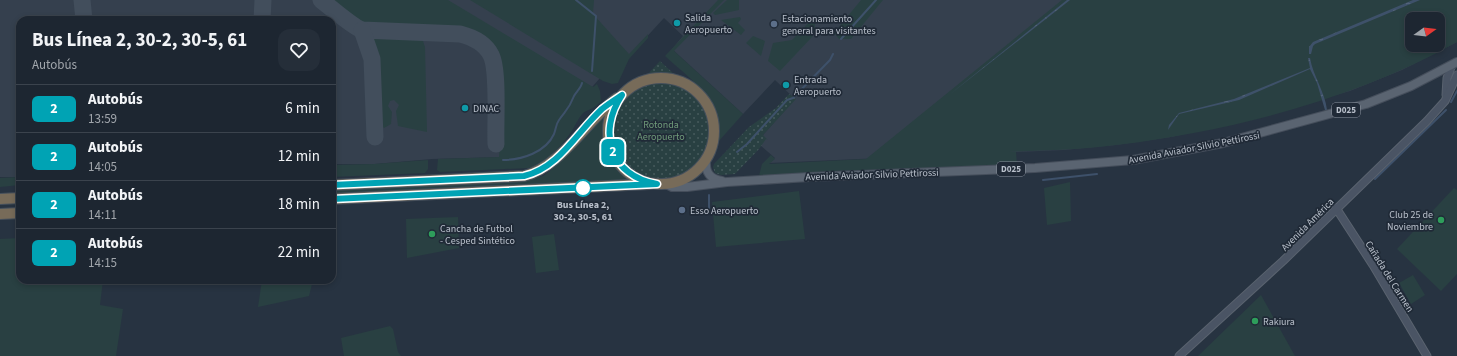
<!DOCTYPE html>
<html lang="es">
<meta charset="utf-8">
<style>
body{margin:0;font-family:"Source Sans 3",sans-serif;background:#252e39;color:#f1f3f6;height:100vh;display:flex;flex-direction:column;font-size:15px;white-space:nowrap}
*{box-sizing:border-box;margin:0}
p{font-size:13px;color:#a0a5ab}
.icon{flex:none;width:22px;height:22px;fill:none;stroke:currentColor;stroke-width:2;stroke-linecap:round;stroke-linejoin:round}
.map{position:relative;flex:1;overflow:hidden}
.drawer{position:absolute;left:16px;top:16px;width:320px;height:268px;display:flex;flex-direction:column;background:#1d2631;border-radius:12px;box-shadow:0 2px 6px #0003,0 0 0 1px #3b434d}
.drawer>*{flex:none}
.badge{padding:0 8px;border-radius:6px;font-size:14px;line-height:26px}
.needle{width:26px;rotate:75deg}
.fabs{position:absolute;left:1405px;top:12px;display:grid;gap:8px}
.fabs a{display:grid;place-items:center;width:40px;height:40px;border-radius:8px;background:#1d2631;box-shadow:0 2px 6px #0003,0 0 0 1px #3b434d;font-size:20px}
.map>.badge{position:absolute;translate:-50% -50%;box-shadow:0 0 0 2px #fff}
.round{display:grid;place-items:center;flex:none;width:42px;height:42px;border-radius:12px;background:#252e39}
.headline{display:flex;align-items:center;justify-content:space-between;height:68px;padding:0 16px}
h1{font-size:19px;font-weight:700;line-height:30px}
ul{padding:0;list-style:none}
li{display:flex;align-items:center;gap:12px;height:48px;padding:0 16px;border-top:1px solid #3b434d}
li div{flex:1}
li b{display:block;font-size:15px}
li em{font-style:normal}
li .badge{min-width:44px;font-weight:700;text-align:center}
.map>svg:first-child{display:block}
.airport{fill:#35404e;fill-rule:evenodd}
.grass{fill:#294042;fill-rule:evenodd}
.garden{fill:url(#garden-dots)}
.water{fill:url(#water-ripples)}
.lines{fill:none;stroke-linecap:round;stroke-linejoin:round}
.stream{stroke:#3e516a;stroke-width:2}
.taxiway{stroke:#424e5c;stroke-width:17}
.secondary-casing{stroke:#5a636f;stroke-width:9}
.primary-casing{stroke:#454e5b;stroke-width:10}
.highway-casing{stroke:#46505c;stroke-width:12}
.secondary{stroke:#4a5464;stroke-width:7}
.primary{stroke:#5a6471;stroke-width:8}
.highway{stroke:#776b59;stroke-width:10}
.line-casing{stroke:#fff;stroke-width:9}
.line{stroke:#00a3b4;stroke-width:6}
.culture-dot{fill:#0f9aa8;stroke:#202a37;stroke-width:1.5}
.service-dot{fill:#5c6f8a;stroke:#202a37;stroke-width:1.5}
.stop-dot{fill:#fff;stroke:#00a3b4;stroke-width:2}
.leisure-dot{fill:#2e9e5b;stroke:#202a37;stroke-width:1.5}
.labels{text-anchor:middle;stroke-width:3.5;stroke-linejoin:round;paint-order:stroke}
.shield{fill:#202a37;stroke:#8b939f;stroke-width:1}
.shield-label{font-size:9px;font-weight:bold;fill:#b9c0cb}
.poi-label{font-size:10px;fill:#b9c0cb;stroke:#202a37;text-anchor:start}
.park-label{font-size:10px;fill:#709b7a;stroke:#202a37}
.street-label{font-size:10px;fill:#b9c0cb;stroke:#202a37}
.stop-label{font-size:10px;font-weight:bold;fill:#b9c0cb;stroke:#202a37}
</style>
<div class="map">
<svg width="1457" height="356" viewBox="0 0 1457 356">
<defs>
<pattern id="garden-dots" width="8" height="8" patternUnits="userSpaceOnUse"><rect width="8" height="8" fill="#294042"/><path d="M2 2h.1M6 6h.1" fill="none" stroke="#465a5c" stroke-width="1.8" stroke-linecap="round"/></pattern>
<pattern id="water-ripples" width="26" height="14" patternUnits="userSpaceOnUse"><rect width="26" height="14" fill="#3e516a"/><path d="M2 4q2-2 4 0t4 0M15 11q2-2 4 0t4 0" fill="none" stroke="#58687e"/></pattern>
</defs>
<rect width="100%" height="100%" fill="#273341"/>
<path class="airport" d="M0,0H1457V42L1402,70L1350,91L1241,122L1171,137L1116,145L1064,150L769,163L775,158L760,145L763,135L795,99L775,80L743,114L672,49L683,36L664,18L606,81L600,78L550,135L505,157L432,159L375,164H332V20H20V177H0ZM1412,19H1438V45H1412Z"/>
<g class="grass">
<path d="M329,0H448L593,87L597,84L600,91L601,101C596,108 589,109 583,113C579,117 576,124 573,129C563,145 547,162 529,168L440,172L437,170L438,159L499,157L501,130L499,55L493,47L481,37L458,29L361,23Z"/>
<polygon points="470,0 594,0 593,14 629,54 648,34 648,38 629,59 618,83 612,84 603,81"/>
<path d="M718,0H724L674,51L743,114L718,142C717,95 698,86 665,56Z"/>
<polygon points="727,0 739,0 739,10 715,15 713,13"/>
<polygon points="861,0 883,0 851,39 839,39 834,33"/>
<path d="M1062,0H1457V42C1356,99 1231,131 1116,145C1080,150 1044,150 1008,152H1016L1017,165L830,171L759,176L762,164L771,155L775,159L769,164L866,159ZM1412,19H1438V45H1412Z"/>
<polygon points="815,16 815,31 812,37 780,71 768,61 773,43 792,40"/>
<polygon points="740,17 741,19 738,23 745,30 741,35 721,20"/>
<polygon points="753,36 765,41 761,56 746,43"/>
<polygon points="371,38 419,38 423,41 425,47 427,132 398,126 396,111 399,105 394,100 390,101 388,106 392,112 391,124 384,128 380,125 376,61 370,41"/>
<path d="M607,112C599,140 610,167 636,181L332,196V188L526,180L543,176L550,171Z"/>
<polygon points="428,160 428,169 425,173 332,177 332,165 374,164"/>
<polygon points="20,177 20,185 0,187 0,178"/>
<polygon points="1070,182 1071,221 1047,225 1044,188"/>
<polygon points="1454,188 1457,190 1457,274 1441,291 1397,249"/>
<polygon points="799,191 805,239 716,247 712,202"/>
<polygon points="458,217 459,248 407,258 406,219"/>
<polygon points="554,234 559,270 536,273 532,237"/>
<polygon points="20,238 20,280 103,280 100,305 123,309 116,356 0,356 0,239"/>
<polygon points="1413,275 1425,295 1411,304 1399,283"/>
<polygon points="262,280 313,280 309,296 258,307"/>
<polygon points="1261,295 1295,356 1198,356"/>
<polygon points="390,326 393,329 398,352 401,356 344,356 341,338"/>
</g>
<g class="garden">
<polygon points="660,61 675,75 676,76 660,73 646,76"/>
<circle cx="661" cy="130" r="49"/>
<polygon points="789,94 796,99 763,135 768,140 766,139 759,149 735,174 721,175 715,173 713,167 714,164 749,127 776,108"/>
</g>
<g class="water">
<polygon points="1067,0 1070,0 949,95"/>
<polygon points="1413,0 1420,0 1315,44 1313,46 1311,54 1309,54 1309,47 1313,42"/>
<path d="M1308,58H1310C1313,76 1325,92 1327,110H1325L1317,83L1310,69L1239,100L1179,114L1168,130L1169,125L1179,113L1234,99L1310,68Z"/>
</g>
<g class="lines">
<g class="stream">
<polyline points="576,0 596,16 592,71"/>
<polyline points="841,39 876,0"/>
<polyline points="1451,102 1457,91"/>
<polyline points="737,152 747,144 787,100 793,98 830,60 833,54"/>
<path d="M503,160C522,160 546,152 554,134C556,129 556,124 559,120C567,109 569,109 574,96C576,92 581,88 582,83"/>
<polyline points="1375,179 1446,110"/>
<polyline points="1043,180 1097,174"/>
<polyline points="709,195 709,213"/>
</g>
<g class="taxiway">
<polyline points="82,0 84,20"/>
<path d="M321,0C330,7 353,27 362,30L460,34C472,37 485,43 491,55C499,70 495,125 496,144"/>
<polyline points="262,20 263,0"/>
<polyline points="362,30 372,59 375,137"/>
</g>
<g class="secondary-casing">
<g id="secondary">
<polyline points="1446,95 1447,78 1452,65"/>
<polyline points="1336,208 1373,265 1427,356"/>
<polyline points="1179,356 1283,261 1427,121 1445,101 1457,75"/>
</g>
</g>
<g class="primary-casing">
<g id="primary">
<path d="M706,159C705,172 709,179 722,181"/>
<polyline points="666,184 672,187 687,187 727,182 809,177 1035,168 1133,160 1223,143 1366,104 1411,86 1457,62"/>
</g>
</g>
<g class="highway-casing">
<g id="highway">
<circle cx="661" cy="131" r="53"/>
<path d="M332,185L524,176C561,167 586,121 617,98"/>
<polyline points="0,199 20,198"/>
<polyline points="332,199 650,184"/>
<polyline points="0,214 20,213"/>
</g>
</g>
<use href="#secondary" class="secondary"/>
<use href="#primary" class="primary"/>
<use href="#highway" class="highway"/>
</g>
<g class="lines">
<g class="line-casing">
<path id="line" d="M332,185L524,176C559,168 577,132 602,109C608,104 616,99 622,95C597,132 610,176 657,184L332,199"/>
</g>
<use href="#line" class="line"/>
</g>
<g class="culture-dot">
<circle cx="677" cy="23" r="4"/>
<circle cx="786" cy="85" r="4"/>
<circle cx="465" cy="108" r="4"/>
</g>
<g class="service-dot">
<circle cx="774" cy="24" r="4"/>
<circle cx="682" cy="210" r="4"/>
</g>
<circle class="stop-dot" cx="583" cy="188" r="8"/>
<g class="leisure-dot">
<circle cx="1441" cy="220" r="4"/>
<circle cx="432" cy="234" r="4"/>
<circle cx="1255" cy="321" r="4"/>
</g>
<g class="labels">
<g class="shield">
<rect x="1332" y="103" width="28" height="14" rx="3"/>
<rect x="997" y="162" width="28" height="14" rx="3"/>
</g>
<g class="shield-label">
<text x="1346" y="113">D025</text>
<text x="1011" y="172">D025</text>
</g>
<g class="poi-label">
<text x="685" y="21">Salida<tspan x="685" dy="12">Aeropuerto</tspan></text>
<text x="782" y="22">Estacionamiento<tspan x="782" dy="12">general para visitantes</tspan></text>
<text x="794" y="83">Entrada<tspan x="794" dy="12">Aeropuerto</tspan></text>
<text x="473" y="112">DINAC</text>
<text x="690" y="214">Esso Aeropuerto</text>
<text x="1433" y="218" text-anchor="end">Club 25 de<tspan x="1433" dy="12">Noviembre</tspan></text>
<text x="440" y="232">Cancha de Futbol<tspan x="440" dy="12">- Cesped Sintético</tspan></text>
<text x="1263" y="325">Rakiura</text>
</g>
<g class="park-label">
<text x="661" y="128">Rotonda<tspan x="661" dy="12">Aeropuerto</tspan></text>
</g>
<g class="street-label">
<text transform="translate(1194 147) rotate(-11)" y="4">Avenida Aviador Silvio Pettirossi</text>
<text transform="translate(872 174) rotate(-2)" y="4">Avenida Aviador Silvio Pettirossi</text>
<text transform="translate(1307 224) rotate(-45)" y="4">Avenida América</text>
<text transform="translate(1390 276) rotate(58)" y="4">Cañada del Carmen</text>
</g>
<g class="stop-label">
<text x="583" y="208">Bus Línea 2,<tspan x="583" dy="12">30-2, 30-5, 61</tspan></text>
</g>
</g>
</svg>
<div class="fabs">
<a><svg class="needle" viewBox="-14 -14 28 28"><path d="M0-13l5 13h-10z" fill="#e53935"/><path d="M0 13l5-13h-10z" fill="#a0a5ab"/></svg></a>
</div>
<b class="badge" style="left:613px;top:152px;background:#00a3b4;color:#fff">2</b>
<section class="drawer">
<div class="headline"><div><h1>Bus Línea 2, 30-2, 30-5, 61</h1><p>Autobús</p></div><a class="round"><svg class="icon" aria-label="heart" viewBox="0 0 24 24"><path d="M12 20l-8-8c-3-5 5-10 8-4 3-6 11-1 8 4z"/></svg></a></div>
<ul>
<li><span class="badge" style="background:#00a3b4;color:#fff">2</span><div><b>Autobús</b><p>13:59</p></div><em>6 min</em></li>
<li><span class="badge" style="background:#00a3b4;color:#fff">2</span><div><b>Autobús</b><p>14:05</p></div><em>12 min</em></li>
<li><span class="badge" style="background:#00a3b4;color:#fff">2</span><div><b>Autobús</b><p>14:11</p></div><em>18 min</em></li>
<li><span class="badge" style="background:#00a3b4;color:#fff">2</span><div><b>Autobús</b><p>14:15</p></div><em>22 min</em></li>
</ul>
</section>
</div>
